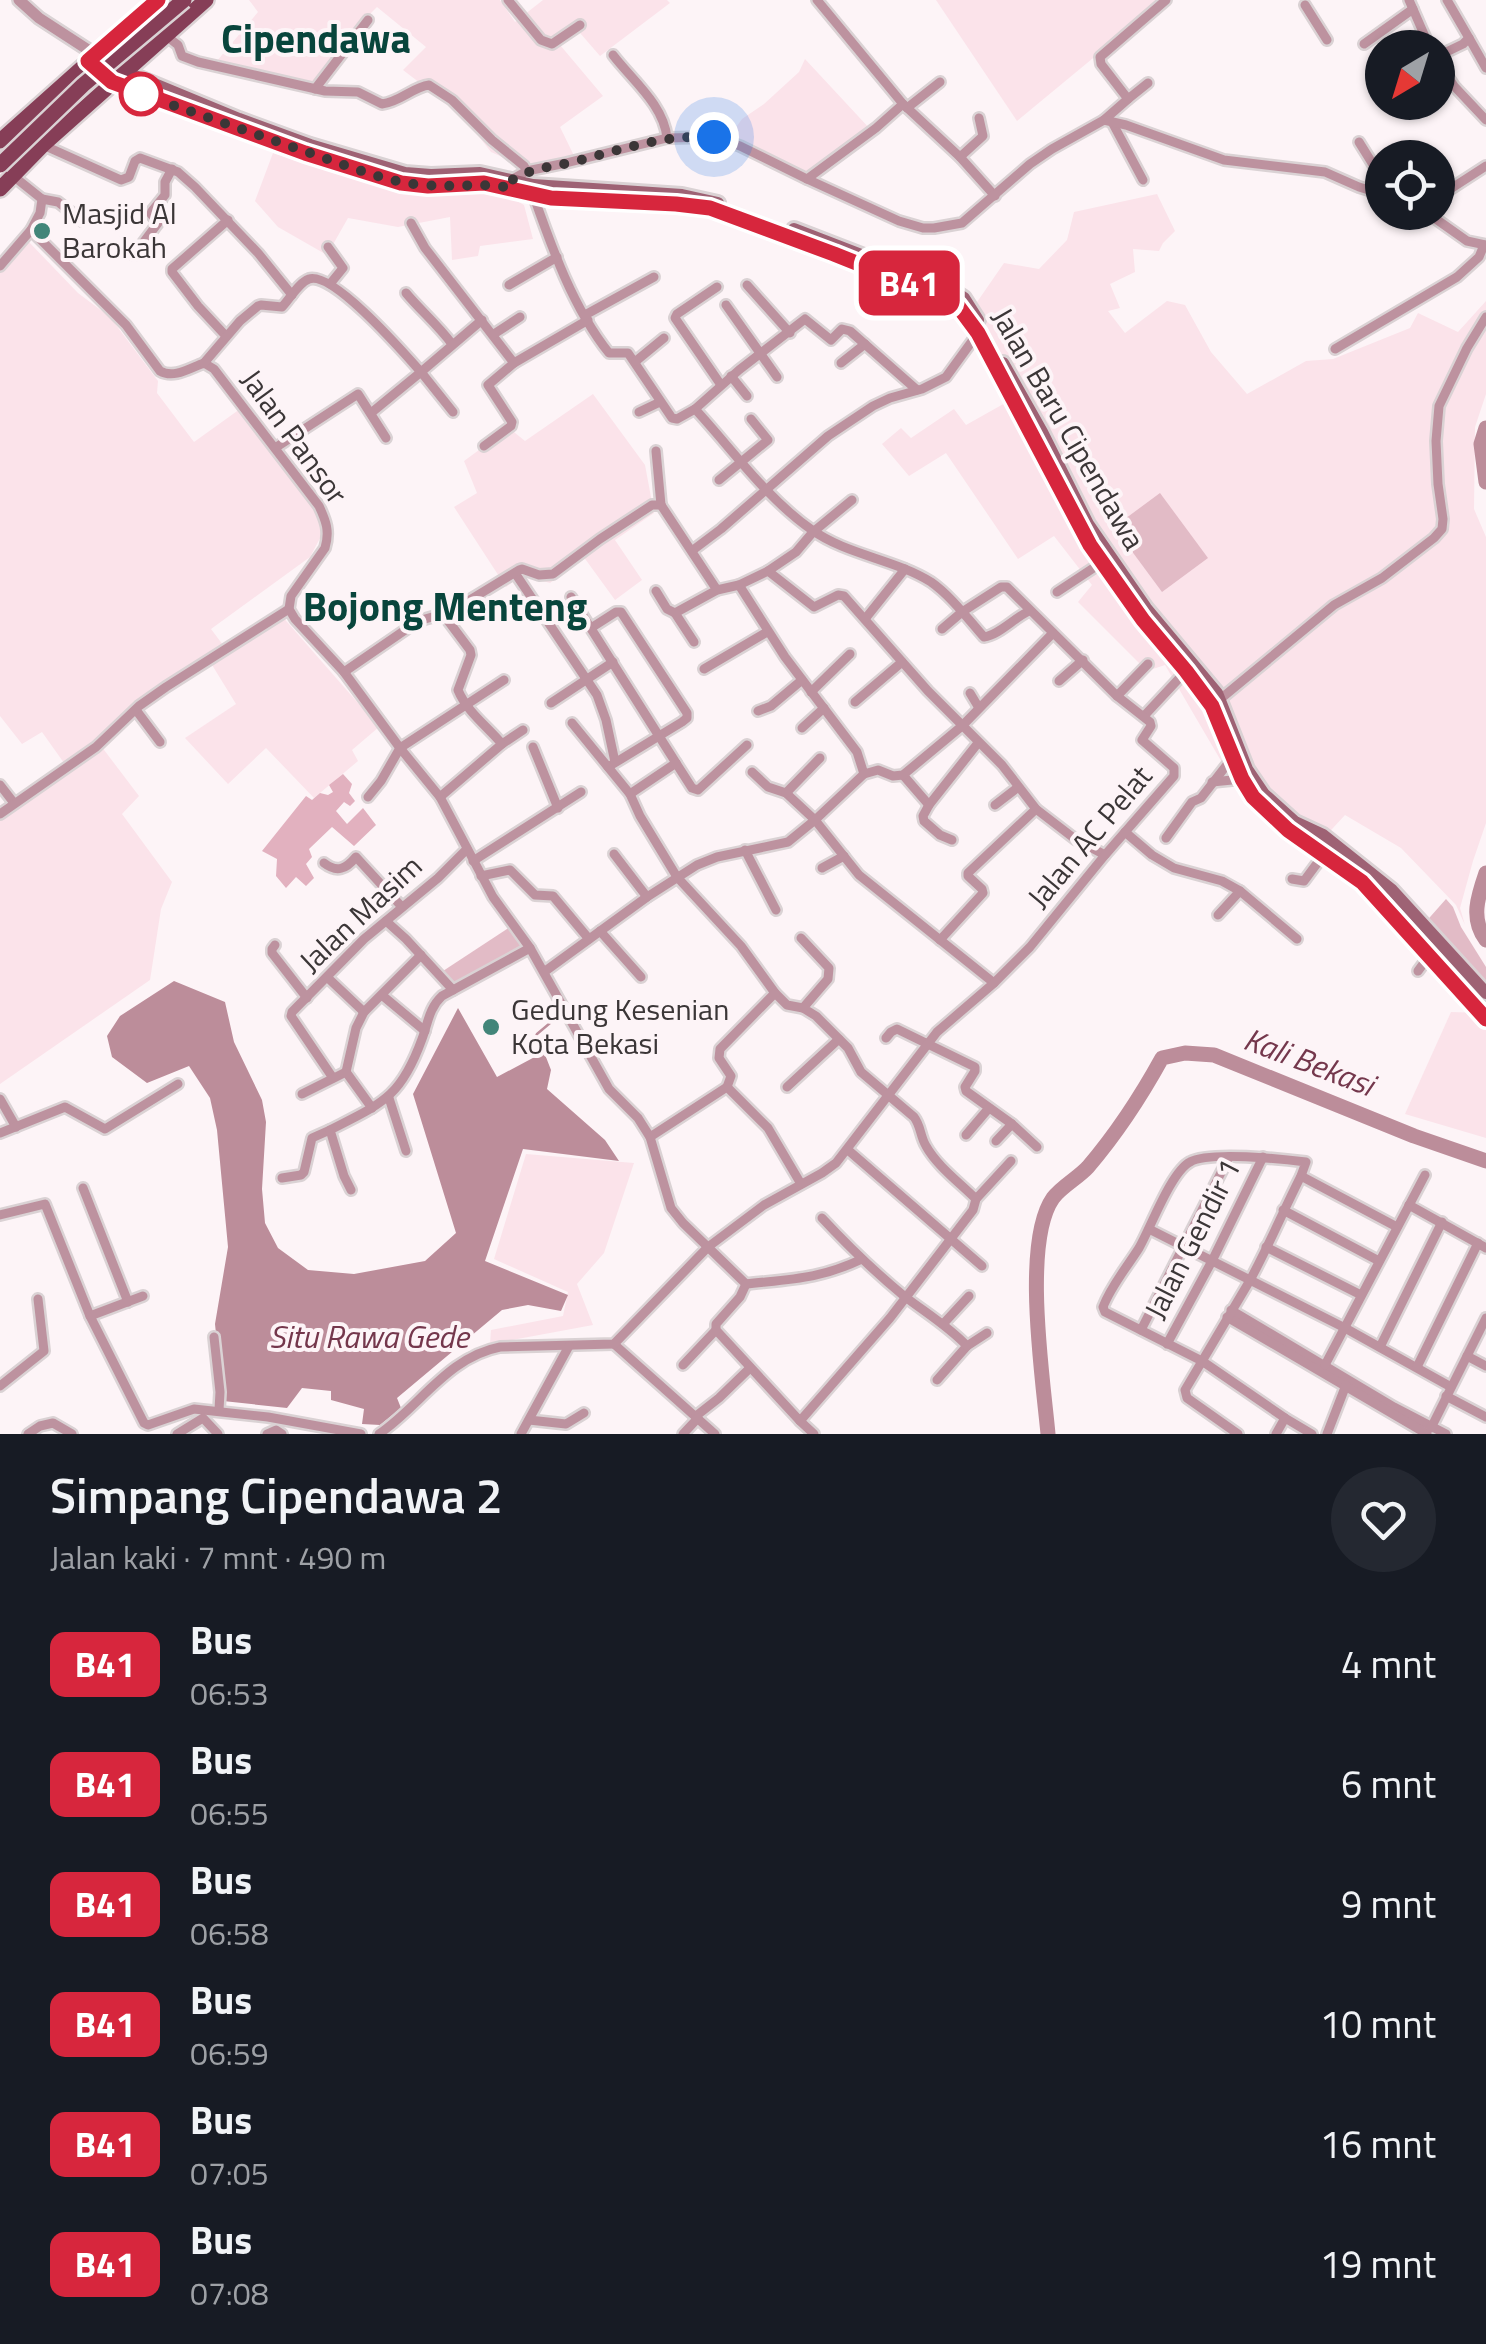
<!DOCTYPE html>
<html lang="id">
<meta charset="utf-8">
<style>
body{margin:0;font-family:"Titillium Web",sans-serif;background:#242831;color:#f1f3f6;height:100vh;display:flex;flex-direction:column;font-size:38px;white-space:nowrap}
*{box-sizing:border-box;margin:0}
p{font-size:32px;color:#9ea1a6}
.icon{flex:none;width:55px;height:55px;fill:none;stroke:currentColor;stroke-width:2;stroke-linecap:round;stroke-linejoin:round}
.map{position:relative;height:1434px;overflow:hidden}
.drawer{display:flex;flex-direction:column;background:#171b24;flex:1}
.drawer>*{flex:none}
.badge{padding:0 20px;border-radius:15px;font-size:35px;line-height:65px}
.needle{width:65px;rotate:218deg}
.controls{position:absolute;left:1365px;top:30px;display:grid;gap:20px}
.controls a{display:grid;place-items:center;width:90px;height:90px;border-radius:50%;background:#171b24;box-shadow:0 2px 8px #0004;font-size:50px}
.you{position:absolute;width:50px;height:50px;margin:-25px;border:8px solid #fff;border-radius:50%;background:#1a73e8;box-shadow:0 0 0 15px #1a73e833}
.map>.badge{position:absolute;translate:-50% -50%;box-shadow:0 0 0 5px #fff}
.round{display:grid;place-items:center;flex:none;width:105px;height:105px;border-radius:52px;background:#242831}
.head{display:flex;align-items:center;justify-content:space-between;height:170px;padding:0 50px}
h1{font-size:48px;font-weight:600;line-height:75px}
ul{padding:0;list-style:none}
li{display:flex;align-items:center;gap:30px;height:120px;padding:0 50px}
li div{flex:1}
li b{display:block;font-size:38px}
li em{font-style:normal}
li .badge{min-width:110px;font-weight:700;text-align:center}
.map>svg:first-child{display:block}
.built{fill:#fbe3ea}
.green{fill:#e2bbc6}
.forest{fill:#e2b1bf}
.water{fill:#bc8d9a}
.lines{fill:none;stroke-linecap:round;stroke-linejoin:round}
.stream{stroke:#bc8d9a;stroke-width:2.5}
.river{stroke:#bc8d9a;stroke-width:15}
.minor-casing{stroke:#dad2d4;stroke-width:14}
.tertiary-casing{stroke:#dad2d4;stroke-width:16}
.secondary-casing{stroke:#dad2d4;stroke-width:18}
.primary-casing{stroke:#dad2d4;stroke-width:20}
.minor{stroke:#bd929f;stroke-width:9}
.tertiary{stroke:#bd929f;stroke-width:11}
.secondary{stroke:#9e6274;stroke-width:12}
.primary{stroke:#863e57;stroke-width:15}
.primary-bridge-casing{stroke:#dad2d4;stroke-width:20;stroke-linecap:butt}
.primary-bridge{stroke:#863e57;stroke-width:15}
.line-casing{stroke:#fff;stroke-width:22}
.line{stroke:#d7263d;stroke-width:15}
.walk{stroke:#3b3637;stroke-width:10;stroke-dasharray:0 18}
.stop-dot{fill:#fff;stroke:#d7263d;stroke-width:5}
.poi-dot{fill:#428579;stroke:#fdf4f7;stroke-width:4}
.labels{text-anchor:middle;stroke-width:8;stroke-linejoin:round;paint-order:stroke}
.poi-label{font-size:30px;fill:#3b3637;stroke:#fdf4f7;text-anchor:start}
.street-label{font-size:30px;fill:#3b3637;stroke:#fdf4f7}
.water-label{font-size:32px;font-style:italic;fill:#74374c;stroke:#fdf4f7}
.district-label{font-size:40px;font-weight:bold;fill:#08453c;stroke:#fdf4f7}
</style>
<div class="map">
<svg width="1486" height="1434" viewBox="0 0 1486 1434">
<rect width="100%" height="100%" fill="#fdf4f7"/>
<g class="built">
<polygon points="249,0 500,0 515,22 543,0 667,0 670,3 600,56 574,26 555,39 603,96 560,127 579,166 542,175 491,152 462,115 403,70 426,47 377,7 347,37 313,92 211,68 258,12"/>
<polygon points="936,0 1161,0 1156,6 1017,121"/>
<polygon points="805,59 871,130 804,180 727,140 742,119 764,104 799,72"/>
<polygon points="273,153 386,189 499,191 524,205 533,239 480,246 478,256 452,260 450,217 398,227 348,218 327,255 278,227 255,201"/>
<polygon points="1157,194 1175,231 1163,243 1159,251 1133,249 1135,272 1110,284 1120,308 1108,311 1125,333 1167,301 1185,305 1211,352 1247,394 1306,361 1333,359 1410,328 1418,313 1458,332 1486,301 1486,394 1475,427 1474,509 1486,537 1486,823 1473,861 1460,908 1465,925 1456,905 1401,848 1345,815 1309,854 1248,807 1165,665 1147,671 1078,602 1092,585 1054,536 1018,559 946,453 909,476 882,444 901,428 911,438 954,409 966,425 1014,398 966,318 1004,263 1039,269 1067,240 1074,212"/>
<polygon points="27,240 78,293 110,317 158,381 157,393 194,442 240,409 310,493 326,527 310,557 211,629 226,649 281,615 379,727 352,750 358,761 314,798 266,748 228,784 185,738 236,704 209,660 98,742 139,796 122,814 172,882 161,909 150,980 0,1084 0,810 64,763 42,732 22,744 0,716 0,270"/>
<polygon points="593,394 645,465 654,513 615,540 642,580 615,600 583,556 550,583 522,575 506,587 454,507 477,493 464,461 509,428 525,441"/>
<polygon points="1451,1012 1486,1013 1486,1138 1405,1114"/>
<polygon points="526,1154 634,1163 604,1253 577,1284 593,1325 490,1344 491,1330 563,1316 568,1292 494,1259"/>
</g>
<g class="green">
<polygon points="1160,493 1208,558 1162,592 1114,527"/>
<polygon points="1446,899 1453,907 1461,927 1486,967 1486,993 1423,925"/>
<polygon points="510,927 527,948 452,986 443,971"/>
</g>
<polygon class="forest" points="343,774 352,784 349,793 355,801 350,806 344,802 336,811 347,824 363,808 376,825 354,846 332,827 309,849 312,857 306,864 314,878 306,886 296,877 286,888 276,876 277,859 262,851 306,796 312,800 320,793 328,795 333,792 329,785"/>
<polygon class="water" points="174,981 225,1002 234,1042 262,1100 266,1122 262,1189 265,1223 278,1248 308,1270 354,1274 425,1261 456,1233 413,1094 458,1008 497,1077 544,1052 551,1070 547,1089 605,1140 619,1161 523,1149 485,1261 568,1295 561,1311 528,1305 502,1310 397,1398 401,1408 380,1425 362,1424 364,1409 331,1400 331,1391 302,1388 287,1408 223,1401 215,1324 228,1247 217,1130 210,1098 189,1066 147,1083 112,1057 107,1036 120,1016"/>
<g class="lines">
<polyline class="stream" points="536,1056 532,1046 537,1034 562,1013"/>
<g class="river">
<polyline points="1486,428 1481,444 1486,482"/>
<path d="M1486,873C1478,896 1470,919 1486,940"/>
<path d="M1048,1434C1043,1379 1022,1242 1053,1198C1062,1186 1078,1178 1088,1167C1117,1133 1140,1098 1162,1058L1185,1053L1214,1055L1414,1136L1486,1161"/>
</g>
<g class="minor-casing">
<g id="minor">
<polyline points="508,0 541,40 552,44 580,25"/>
<polyline points="817,0 903,104 960,157 995,196"/>
<polyline points="1409,0 1430,48"/>
<polyline points="1305,5 1327,40"/>
<path d="M165,35L178,45L182,56L198,62L325,91L358,92L382,104C400,102 413,87 429,85L452,100L492,140L524,166L527,171"/>
<polyline points="1469,38 1486,68"/>
<polyline points="1364,44 1413,9"/>
<path d="M613,55C632,80 664,105 667,138"/>
<polyline points="1438,56 1463,44 1469,38 1447,0"/>
<polyline points="1438,62 1454,86 1486,120"/>
<polyline points="315,89 368,20"/>
<polyline points="1128,99 1148,83"/>
<polyline points="907,108 940,82"/>
<polyline points="1104,120 1128,99 1101,64 1100,57 1166,0"/>
<polyline points="1112,122 1143,180"/>
<polyline points="1359,142 1382,179"/>
<polyline points="43,145 121,180 129,177 135,161 140,158 178,172 195,187 258,253 292,295"/>
<polyline points="960,157 983,136 979,118"/>
<path d="M12,175L42,199L40,213L31,230L126,325L160,371C174,379 190,368 204,363L214,369L319,506C326,521 330,531 325,548L291,596L289,609L295,619L344,672L400,748L440,797L493,897L530,948L609,1089L638,1118L650,1137L671,1208L683,1223L746,1284L740,1297L716,1324V1330L800,1421L890,1318L973,1210L976,1199L1011,1161"/>
<polyline points="513,179 527,171 566,163 667,138 714,137 740,146 807,179 899,221 923,228 934,228 962,223 1030,164 1052,149 1104,120 1126,125 1224,160 1325,172 1359,187 1382,194"/>
<polyline points="807,179 876,128 903,104"/>
<path d="M533,194C552,248 573,308 609,353H628L672,418L677,419L695,409C732,449 766,498 812,530C847,555 894,559 931,582C951,596 968,619 984,637C999,635 1014,618 1029,611"/>
<polyline points="1438,197 1486,166"/>
<polyline points="42,199 58,202 82,221"/>
<polyline points="1426,212 1467,241 1486,245"/>
<polyline points="411,223 425,248 514,363 588,320"/>
<polyline points="328,247 343,268 330,284"/>
<polyline points="134,255 158,223 151,214 152,211 165,195 165,182 172,169"/>
<polyline points="0,266 31,230"/>
<polyline points="509,285 557,257"/>
<polyline points="747,285 790,333"/>
<polyline points="717,287 677,314 675,318 721,385"/>
<path d="M406,293C421,311 438,325 452,344"/>
<polyline points="726,305 777,377"/>
<polyline points="585,315 654,277"/>
<polyline points="494,334 520,317"/>
<polyline points="226,336 198,306 172,272 172,269 228,220"/>
<polyline points="1335,349 1457,277 1479,257 1484,245"/>
<polyline points="636,361 664,338"/>
<path d="M204,363L240,321L258,306L261,305L282,307C290,299 298,283 309,279C333,271 404,353 421,372L482,320"/>
<polyline points="841,363 865,344"/>
<polyline points="731,376 747,396"/>
<polyline points="695,409 739,370 805,319 831,340 842,329 850,331 917,390"/>
<polyline points="639,412 660,402"/>
<polyline points="371,413 421,372 453,412"/>
<polyline points="484,446 511,426 512,422 488,385 514,363"/>
<polyline points="275,448 358,394 386,438"/>
<polyline points="656,451 661,505"/>
<polyline points="719,480 768,440 751,419"/>
<polyline points="661,505 717,590"/>
<polyline points="693,550 721,529 828,436 873,406 890,398 922,389 946,377 978,333"/>
<polyline points="768,571 814,607 838,595 844,596 928,691 1002,765 1036,809 1075,839 1105,855"/>
<polyline points="515,573 597,695 606,720 615,762"/>
<polyline points="739,585 785,657 857,752 864,774"/>
<polyline points="656,591 667,609 675,613 717,590 739,585 768,571 796,552 813,532 852,500"/>
<polyline points="1057,592 1101,563"/>
<polyline points="571,597 676,763"/>
<polyline points="675,613 694,642"/>
<polyline points="865,619 905,569"/>
<polyline points="591,628 616,612 621,612 687,713 687,718 682,722 608,767"/>
<polyline points="704,669 767,632"/>
<polyline points="344,672 411,626 425,619 450,612 519,570 522,569 539,575 553,574 600,539 652,505 661,505"/>
<polyline points="1059,681 1083,660"/>
<polyline points="811,692 850,654"/>
<polyline points="970,693 979,708"/>
<polyline points="1117,696 1148,664"/>
<polyline points="1218,701 1334,605 1382,578 1434,538 1442,529 1443,519 1438,484 1436,441 1439,406 1467,348 1486,317"/>
<polyline points="855,702 902,662"/>
<polyline points="551,703 613,662"/>
<polyline points="136,710 160,742"/>
<polyline points="758,711 771,706 802,680"/>
<polyline points="1144,716 1186,671"/>
<polyline points="572,723 630,794 640,816 677,877 741,946 775,993 787,1005 803,1008"/>
<polyline points="802,728 824,708"/>
<polyline points="502,744 523,730"/>
<polyline points="533,747 558,808"/>
<polyline points="752,772 768,787 786,793 815,820 859,875 994,983"/>
<polyline points="903,775 929,805 978,743"/>
<polyline points="1212,782 1242,779"/>
<polyline points="0,785 14,803"/>
<polyline points="786,793 820,758"/>
<polyline points="630,794 676,763 692,788 698,790 747,745"/>
<polyline points="368,797 381,781 400,748 504,680"/>
<path d="M440,797L502,744C487,726 467,712 458,690L471,655L470,650L443,614"/>
<polyline points="929,805 923,816 924,821 940,835 952,840"/>
<polyline points="995,805 1017,788"/>
<polyline points="0,814 96,747 139,706 166,687 289,609"/>
<polyline points="1125,832 1152,855 1174,868 1222,881 1240,891 1297,939"/>
<polyline points="1166,838 1192,802 1201,798 1233,757"/>
<polyline points="745,850 776,910"/>
<polyline points="614,854 647,897"/>
<polyline points="473,861 581,792"/>
<path d="M324,863C337,873 346,869 356,857L402,907"/>
<polyline points="822,868 844,856"/>
<polyline points="481,876 510,870 535,895 553,896 589,939"/>
<polyline points="1292,879 1304,881 1324,854"/>
<polyline points="1218,915 1240,891"/>
<polyline points="386,921 406,939 453,990"/>
<polyline points="600,931 641,977"/>
<path d="M801,938L829,968L828,979L803,1008L816,1016L848,1048L861,1072L914,1117C921,1126 920,1136 926,1146C937,1166 960,1183 976,1199"/>
<polyline points="940,940 983,893 982,889 968,876 968,873 1036,809"/>
<polyline points="275,945 272,949 272,953 307,998"/>
<polyline points="1418,971 1429,956"/>
<polyline points="544,972 647,897 697,865 717,857 788,842 815,820 864,774 878,770 893,776 903,775 962,726 1053,633"/>
<polyline points="328,978 364,1012"/>
<polyline points="383,996 425,1031"/>
<polyline points="886,1038 891,1032 897,1029 975,1067 975,1071 965,1087 966,1091 1012,1124 1037,1147"/>
<polyline points="346,1072 356,1028 364,1012 421,955"/>
<polyline points="333,1078 291,1016 292,1012 364,939 438,878 467,849"/>
<polyline points="727,1087 768,1128 801,1184"/>
<polyline points="787,1087 839,1039"/>
<polyline points="302,1094 346,1072 372,1108"/>
<polyline points="389,1098 406,1151"/>
<polyline points="0,1099 16,1127"/>
<polyline points="0,1133 65,1107 105,1129 178,1084"/>
<polyline points="966,1135 989,1108"/>
<polyline points="650,1137 727,1087 731,1076 719,1058 720,1049 775,993"/>
<polyline points="996,1141 1012,1124"/>
<polyline points="848,1150 982,1266"/>
<polyline points="1301,1176 1397,1227"/>
<polyline points="282,1178 301,1175 304,1172 312,1138 330,1130"/>
<polyline points="83,1188 128,1302"/>
<path d="M351,1190L344,1176L330,1130C383,1103 401,1097 422,1039C428,1023 429,1008 442,996L530,948"/>
<polyline points="1409,1205 1486,1248"/>
<polyline points="1283,1210 1379,1261"/>
<polyline points="0,1215 45,1204 90,1316 144,1423 148,1425 194,1409 268,1417 361,1434"/>
<path d="M822,1218C848,1246 875,1272 904,1296C926,1313 948,1326 967,1346L937,1380"/>
<polyline points="1149,1229 1345,1328 1451,1387"/>
<polyline points="1266,1247 1361,1295"/>
<path d="M746,1284C791,1279 820,1279 862,1259"/>
<polyline points="1231,1310 1394,1407 1446,1434"/>
<polyline points="90,1316 143,1296"/>
<polyline points="1227,1317 1427,1434"/>
<polyline points="944,1323 969,1296"/>
<polyline points="1141,1330 1229,1157"/>
<polyline points="214,1337 220,1392 219,1410"/>
<polyline points="614,1344 715,1434"/>
<polyline points="1167,1344 1212,1261 1263,1157"/>
<polyline points="967,1346 987,1333"/>
<polyline points="1380,1347 1442,1222"/>
<polyline points="1467,1356 1486,1366"/>
<polyline points="683,1365 716,1330"/>
<polyline points="1325,1365 1425,1175"/>
<polyline points="1417,1367 1478,1243"/>
<polyline points="0,1386 44,1351 38,1299"/>
<polyline points="1446,1396 1486,1417"/>
<polyline points="696,1416 719,1398 750,1368"/>
<polyline points="529,1420 566,1424 584,1413"/>
<polyline points="800,1421 814,1434"/>
<polyline points="1431,1428 1486,1318"/>
<polyline points="28,1434 40,1426 53,1423 72,1434"/>
<polyline points="177,1434 203,1418 218,1434"/>
<polyline points="267,1434 276,1430 282,1434"/>
<path d="M379,1434C420,1406 448,1357 500,1347L614,1344L708,1247L764,1205L822,1173L836,1163L937,1032L994,983L1030,947L1105,855L1174,776V768L1142,740L1151,726L1150,722L1117,696L1007,587H1001L962,612L942,629"/>
<polyline points="521,1434 569,1346"/>
<polyline points="683,1434 698,1418"/>
<path d="M1238,1434L1187,1398L1185,1390C1206,1354 1228,1318 1249,1282C1268,1248 1283,1211 1301,1176L1306,1162C1282,1159 1209,1151 1190,1162C1171,1172 1151,1227 1139,1248C1127,1267 1111,1286 1103,1307L1105,1312L1202,1361L1285,1418L1312,1434"/>
<polyline points="1276,1434 1285,1418"/>
<polyline points="1327,1434 1346,1385"/>
</g>
</g>
<g class="tertiary-casing">
<polyline id="tertiary" points="19,0 39,18 96,55"/>
</g>
<g class="secondary-casing">
<g id="secondary">
<polyline points="103,59 123,71 239,119 310,145 405,173 431,175 480,173 533,185 682,195 718,203"/>
<polyline points="109,80 132,91 237,129 401,183 428,186 485,183 551,198 676,204 710,209 865,266 949,300 958,306 978,333 1080,527 1101,563 1143,620 1212,705 1242,779 1253,797 1288,829 1362,882 1486,1019"/>
<polyline points="794,229 952,290 964,298 978,320"/>
<polyline points="1003,363 1042,432 1088,524 1146,608 1217,693 1247,769 1264,794 1295,822 1323,835 1392,890 1486,993"/>
</g>
</g>
<g class="primary-casing">
<g id="primary">
<polyline points="0,141 158,0"/>
<polyline points="0,189 43,145 206,0"/>
</g>
</g>
<use href="#minor" class="minor"/>
<use href="#tertiary" class="tertiary"/>
<use href="#secondary" class="secondary"/>
<use href="#primary" class="primary"/>
<g class="primary-bridge-casing">
<polyline id="primary-bridge" points="0,165 83,85 184,0"/>
</g>
<use href="#primary-bridge" class="primary-bridge"/>
</g>
<g class="lines">
<g class="line-casing">
<polyline id="line" points="158,0 88,61 112,82 305,153 401,183 428,186 484,183 551,198 676,204 710,208 834,254 949,300 958,306 978,333 1090,545 1143,620 1186,671 1212,706 1242,779 1253,797 1288,830 1362,882 1486,1019"/>
</g>
<use href="#line" class="line"/>
<path class="walk" d="M141,94L132,91L370,174C388,179 406,184 424,185C455,188 479,182 512,188V180C531,168 552,167 573,162C620,150 665,134 714,137"/>
</g>
<circle class="stop-dot" cx="141" cy="94" r="20"/>
<g class="poi-dot">
<circle cx="42" cy="231" r="10"/>
<circle cx="491" cy="1027" r="10"/>
</g>
<g class="labels">
<g class="poi-label">
<text x="62" y="224">Masjid Al<tspan x="62" dy="34">Barokah</tspan></text>
<text x="511" y="1020">Gedung Kesenian<tspan x="511" dy="34">Kota Bekasi</tspan></text>
</g>
<g class="street-label">
<text transform="translate(1068 429) rotate(60)" y="10">Jalan Baru Cipendawa</text>
<text transform="translate(294 437) rotate(54)" y="10">Jalan Pansor</text>
<text transform="translate(1090 837) rotate(-50)" y="10">Jalan AC Pelat</text>
<text transform="translate(361 914) rotate(-43)" y="10">Jalan Masim</text>
<text transform="translate(1193 1239) rotate(-63)" y="10">Jalan Gendir 1</text>
</g>
<g class="water-label">
<text transform="translate(1309 1062) rotate(21)" y="11">Kali Bekasi</text>
<text x="369" y="1348">Situ Rawa Gede</text>
</g>
<g class="district-label">
<text x="316" y="53">Cipendawa</text>
<text x="445" y="621">Bojong Menteng</text>
</g>
</g>
</svg>
<div class="controls">
<a><svg class="needle" viewBox="-14 -14 28 28"><path d="M0-13l5 13h-10z" fill="#e53935"/><path d="M0 13l5-13h-10z" fill="#9ea1a6"/></svg></a>
<a><svg class="icon" aria-label="locate" viewBox="0 0 24 24"><circle cx="12" cy="12" r="6"/><path d="M12 2v4M12 18v4M2 12h4M18 12h4"/></svg></a>
</div>
<div class="you" style="left:714px;top:137px"></div>
<b class="badge" style="left:909px;top:283px;background:#d7263d;color:#fff">B41</b>
</div>
<section class="drawer">
<div class="head"><div><h1>Simpang Cipendawa 2</h1><p>Jalan kaki · 7 mnt · 490 m</p></div><a class="round"><svg class="icon" aria-label="heart" viewBox="0 0 24 24"><path d="M12 20l-8-8c-3-5 5-10 8-4 3-6 11-1 8 4z"/></svg></a></div>
<ul>
<li><span class="badge" style="background:#d7263d;color:#fff">B41</span><div><b>Bus</b><p>06:53</p></div><em>4 mnt</em></li>
<li><span class="badge" style="background:#d7263d;color:#fff">B41</span><div><b>Bus</b><p>06:55</p></div><em>6 mnt</em></li>
<li><span class="badge" style="background:#d7263d;color:#fff">B41</span><div><b>Bus</b><p>06:58</p></div><em>9 mnt</em></li>
<li><span class="badge" style="background:#d7263d;color:#fff">B41</span><div><b>Bus</b><p>06:59</p></div><em>10 mnt</em></li>
<li><span class="badge" style="background:#d7263d;color:#fff">B41</span><div><b>Bus</b><p>07:05</p></div><em>16 mnt</em></li>
<li><span class="badge" style="background:#d7263d;color:#fff">B41</span><div><b>Bus</b><p>07:08</p></div><em>19 mnt</em></li>
</ul>
</section>
